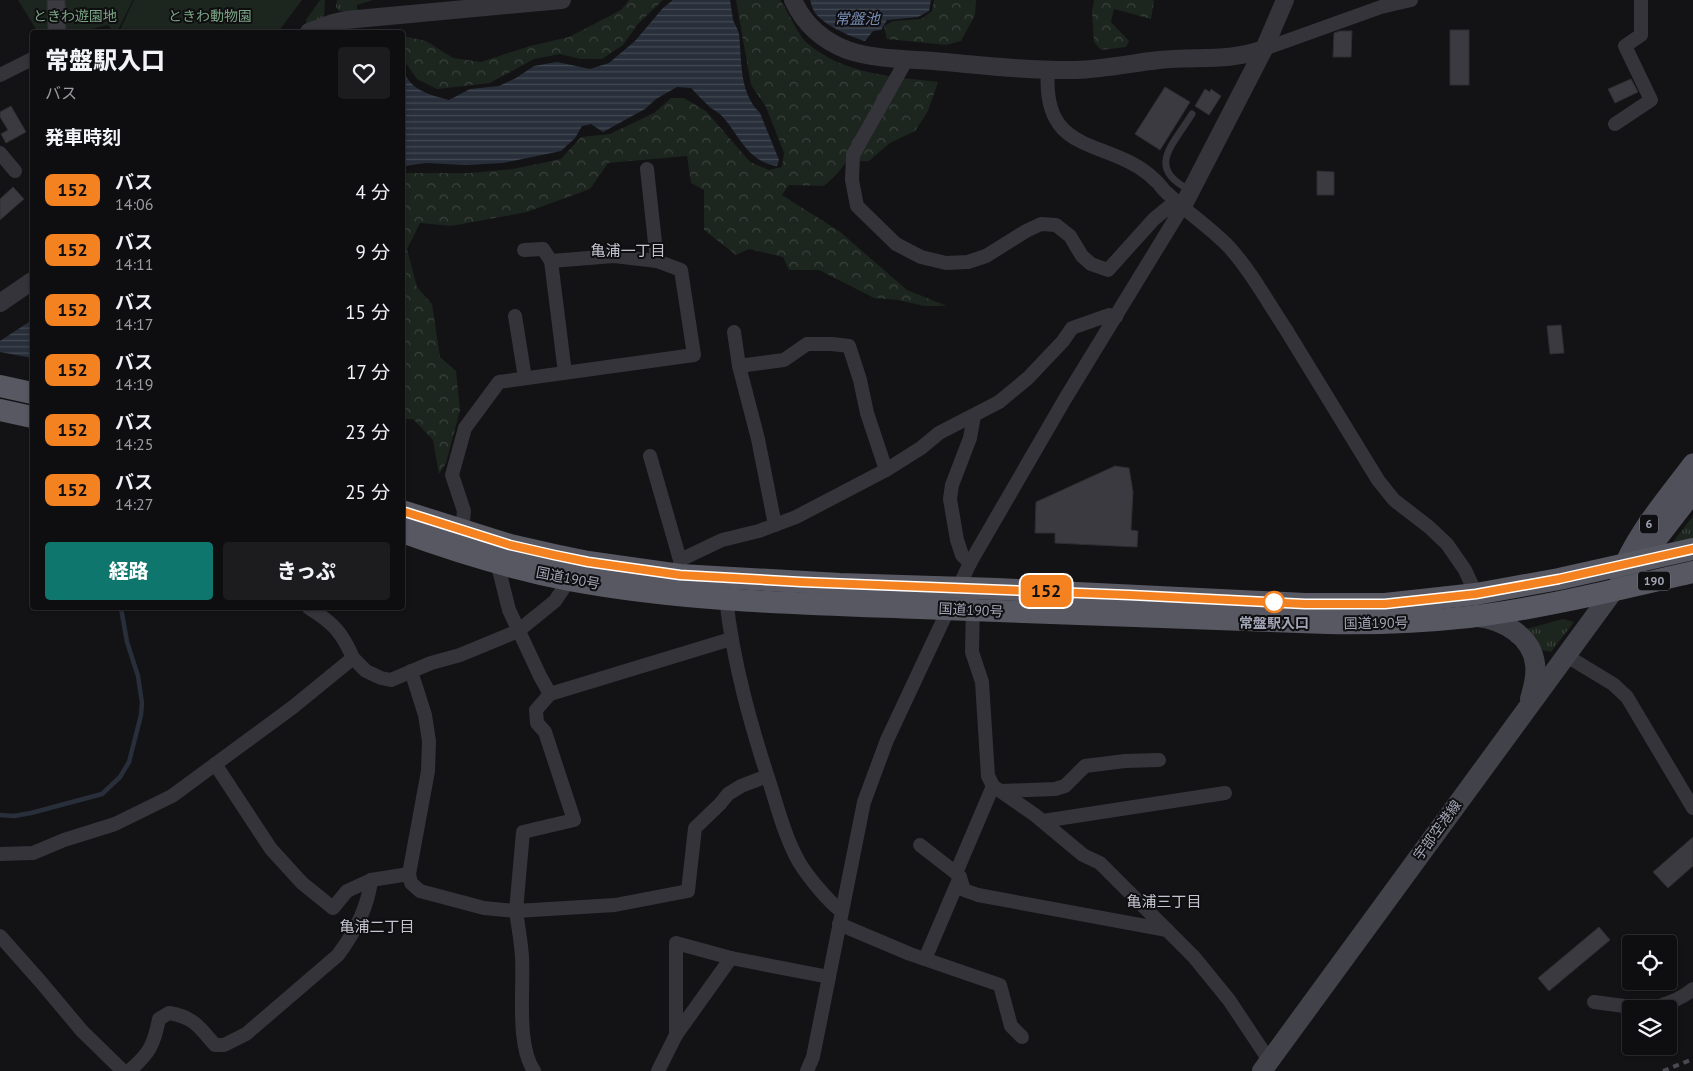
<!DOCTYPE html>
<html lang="ja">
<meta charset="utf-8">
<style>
body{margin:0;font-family:"PT Sans","Noto Sans JP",sans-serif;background:#1c1c1e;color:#f1f3f6;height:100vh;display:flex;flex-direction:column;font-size:19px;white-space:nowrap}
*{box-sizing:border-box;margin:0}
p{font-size:16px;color:#9b9c9f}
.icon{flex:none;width:28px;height:28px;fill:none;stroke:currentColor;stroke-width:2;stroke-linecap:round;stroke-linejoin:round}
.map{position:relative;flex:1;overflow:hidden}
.side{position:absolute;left:30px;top:30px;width:375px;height:580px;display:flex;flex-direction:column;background:#0e0e10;border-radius:5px;box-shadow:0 1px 4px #0004,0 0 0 1px #2e2e30}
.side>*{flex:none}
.badge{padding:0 10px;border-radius:8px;font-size:18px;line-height:32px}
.tools{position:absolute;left:1622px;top:935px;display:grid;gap:10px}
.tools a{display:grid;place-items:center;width:55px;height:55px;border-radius:5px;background:#0e0e10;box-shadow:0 1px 4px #0004,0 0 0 1px #2e2e30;font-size:25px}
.map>.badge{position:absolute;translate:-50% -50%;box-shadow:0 0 0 2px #fff}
h2{padding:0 15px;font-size:19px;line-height:45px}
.round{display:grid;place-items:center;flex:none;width:52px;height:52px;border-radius:5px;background:#1c1c1e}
.headline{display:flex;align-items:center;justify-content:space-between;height:85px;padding:0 15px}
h1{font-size:24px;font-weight:800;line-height:38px}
.button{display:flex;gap:10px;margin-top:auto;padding:10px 15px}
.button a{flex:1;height:58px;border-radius:5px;background:#0f766e;color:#fff;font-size:20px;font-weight:800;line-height:58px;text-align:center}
.button a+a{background:#1c1c1e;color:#f1f3f6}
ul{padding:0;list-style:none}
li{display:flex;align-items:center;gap:15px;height:60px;padding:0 15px}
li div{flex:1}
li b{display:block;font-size:19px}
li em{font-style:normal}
li .badge{min-width:55px;font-weight:700;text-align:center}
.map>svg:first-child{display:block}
.grass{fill:url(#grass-tufts)}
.forest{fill:url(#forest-crowns)}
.park{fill:#1d251f}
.water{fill:url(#water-rules)}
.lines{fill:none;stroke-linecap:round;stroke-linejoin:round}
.stream{stroke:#282f3a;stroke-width:4.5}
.building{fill:#3b3a40;stroke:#2e2d31}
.service{stroke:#34343a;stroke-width:7}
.minor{stroke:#34343a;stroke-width:14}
.tertiary{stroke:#34343a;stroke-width:18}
.secondary{stroke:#42424b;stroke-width:20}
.primary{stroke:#50505a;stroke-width:21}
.trunk{stroke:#585863;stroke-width:22}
.rail{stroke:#494952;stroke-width:4;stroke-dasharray:6 5;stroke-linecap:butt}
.line-casing{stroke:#fff;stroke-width:11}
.line{stroke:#f58220;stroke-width:8}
.stop-dot{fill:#fff;stroke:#f58220;stroke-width:2.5}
.labels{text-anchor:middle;stroke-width:4;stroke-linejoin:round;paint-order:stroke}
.shield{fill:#0f0e10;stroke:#777885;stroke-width:1}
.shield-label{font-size:12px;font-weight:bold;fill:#a3a6b7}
.park-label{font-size:14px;fill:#79a483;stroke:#0f0e10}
.street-label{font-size:14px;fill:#a3a6b7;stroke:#0f0e10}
.stop-label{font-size:14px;font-weight:bold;fill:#a3a6b7;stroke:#0f0e10}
.water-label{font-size:15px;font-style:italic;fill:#778db5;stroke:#0f0e10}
.neighbourhood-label{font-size:15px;fill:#c5c6d2;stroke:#0f0e10}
</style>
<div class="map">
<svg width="1693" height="1071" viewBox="0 0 1693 1071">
<defs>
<pattern id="grass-tufts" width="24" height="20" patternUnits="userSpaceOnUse" patternTransform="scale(1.25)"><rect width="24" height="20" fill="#1d251f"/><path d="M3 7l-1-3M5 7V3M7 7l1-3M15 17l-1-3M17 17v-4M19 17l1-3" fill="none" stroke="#3b423d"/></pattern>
<pattern id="forest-crowns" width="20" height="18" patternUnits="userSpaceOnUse" patternTransform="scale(1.25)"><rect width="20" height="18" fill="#1d251f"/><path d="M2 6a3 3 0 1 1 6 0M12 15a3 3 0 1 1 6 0" fill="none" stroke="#3b423d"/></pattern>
<pattern id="water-rules" width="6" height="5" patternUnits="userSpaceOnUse" patternTransform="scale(1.25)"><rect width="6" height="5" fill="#282f3a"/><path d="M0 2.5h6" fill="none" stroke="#444a54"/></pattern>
</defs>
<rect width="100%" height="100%" fill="#131315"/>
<g class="grass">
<polygon points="320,0 325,0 324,17 306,24 306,20"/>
<polygon points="337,0 373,0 357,5 357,11 339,11 336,7"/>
<polygon points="1693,516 1693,540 1672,543"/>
<polygon points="1563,619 1574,622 1551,652 1541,650 1526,629"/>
</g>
<g class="forest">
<polygon points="629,0 663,0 637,25 623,45 602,59 580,59 560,54 534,59 490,83 437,89 417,79 405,62 403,61 403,36 426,41 453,58 481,62 530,46 569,37 621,10"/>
<path d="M736,0H780C788,11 798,35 807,43C845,75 891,76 938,82L928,111L915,131L890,143L869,161L846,162L837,174L824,186L789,185L782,195L839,231L907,290L947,306H924L898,300L874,298L819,270H789L783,257L749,249L736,255L704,230V190L691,183L687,156L608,163L590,189L527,212L451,226L420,223L407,249L417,287L432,304L440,357L456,371L460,410L446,463L439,474L433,440L413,419H403V173H469L513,169L561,159L581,137L610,134L654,113L671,98H684L706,111L750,162L769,170L782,167L784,153L766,107L751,85Z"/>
<polygon points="934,0 976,0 975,15 961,41 946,45 887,39 884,26 893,21 921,19 932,11"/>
<polygon points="1094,0 1153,0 1154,1 1151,19 1114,9 1111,22 1129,41 1126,47 1101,50 1094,42 1092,12"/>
</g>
<g class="park">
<polygon points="18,0 133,0 117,32 114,32 108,25 79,32 63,32 36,29"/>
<polygon points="134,0 302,0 278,32 119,32"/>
</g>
<g class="water">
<path d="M673,0H730C731,6 732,13 733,20C735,25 738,29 739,34C742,61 739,93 760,113L779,160L777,166C746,161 740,135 721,115C718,112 714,110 711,108C704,102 698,95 691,88L677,87L656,99L645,109L603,132L591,124L582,126L575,138L561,151L503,163L466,165L426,163L403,166V69C409,90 430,95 449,100L470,89L499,86L516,78L534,66L557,62L590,69L609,63L635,41L663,8Z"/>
<path d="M810,0H931L929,11L918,17L887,20L881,30L873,31L865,41C851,37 821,24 814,11C812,8 811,3 810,0Z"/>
<polygon points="32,320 32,358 0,352 0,341"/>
</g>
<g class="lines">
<polyline class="stream" points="0,815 14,816 31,813 102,794 120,777 129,762 141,715 142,703 138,676 127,642 121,608"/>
</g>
<g class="building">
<polygon points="47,0 65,0 66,32 48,32"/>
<rect x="1450" y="30" width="19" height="55"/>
<polygon points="1340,31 1352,31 1351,57 1333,57 1334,33"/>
<polygon points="1631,79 1638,92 1615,103 1608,89"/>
<polygon points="1165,87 1190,102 1160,150 1135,134"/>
<polygon points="1205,89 1210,92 1211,89 1221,96 1209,115 1195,106"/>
<polygon points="11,106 26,132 6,143 1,134 8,130 0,117 0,112"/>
<polygon points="1317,171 1334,172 1334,195 1317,195"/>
<polygon points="13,187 24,199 0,220 0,199"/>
<polygon points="1561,325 1564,353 1550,354 1547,326"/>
<polygon points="1115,466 1129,468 1133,492 1131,530 1138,531 1137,547 1055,543 1055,533 1035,533 1036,502"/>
<polygon points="1693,837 1693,866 1668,888 1653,872"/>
<polygon points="1599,927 1610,940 1549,991 1538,978"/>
</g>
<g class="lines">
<path class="service" d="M1190,190C1145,168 1173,145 1192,114"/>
<g class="minor">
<polyline points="1264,49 1381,7 1411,0"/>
<polyline points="907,59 853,155 852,180 857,206 896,244 921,257 946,263 968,262 986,256 1026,231 1041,224 1056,225 1070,236 1082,256 1091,264 1108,270 1154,219 1176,201"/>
<path d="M1048,70C1041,160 1111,136 1156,181C1160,184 1162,189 1166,192C1186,212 1210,227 1229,247C1251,271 1267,301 1285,328C1316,378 1347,430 1378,480L1394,500L1429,527L1447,544L1465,570L1476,594"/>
<polyline points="0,75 32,59"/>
<polyline points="1615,124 1651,100 1625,46 1641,35 1641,0"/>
<polyline points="0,153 15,171"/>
<polyline points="647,169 657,261"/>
<polyline points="524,250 543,249 551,261"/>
<polyline points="515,316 525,378"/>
<polyline points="734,332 739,366 758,439 775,525"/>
<polyline points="739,366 784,360 807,344 832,344 849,346 860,380 867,413 886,470"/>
<polyline points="650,456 680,560"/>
<polyline points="462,530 464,511 452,475 465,428 499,382 694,355 681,270 657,261 614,256 551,261 565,373"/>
<polyline points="497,562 509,610 540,676 550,694"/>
<polyline points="970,563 962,555 957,540 950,499 952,485 970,438 974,416"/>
<polyline points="680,575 680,560 722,540 759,531 796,517 886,470 921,448 939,433 999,402 1028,378 1063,341 1072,328 1109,315 1116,317"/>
<path d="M726,598C733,663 751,726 771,787C779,813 786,839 799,862C808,877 828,901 841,911"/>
<polyline points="973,603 972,652 982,682 988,776 993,786 1035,815 1083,855 1100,863 1194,957 1229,1000 1269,1060"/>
<path d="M309,608C332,622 342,632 353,658"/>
<polyline points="731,639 550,694 536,710 537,723 545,732 574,820 523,832 516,911 615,905 688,891 695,828 720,804 728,794 741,786 767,776"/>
<polyline points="1565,655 1613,684 1627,697 1693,808"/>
<path d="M411,671L425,715L429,741L428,771L409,874L411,883L420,891L484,908L516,911C518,926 521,941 522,957C524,989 516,1044 534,1071"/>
<polyline points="215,764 271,849 302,883 333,908 347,891 371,880"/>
<polyline points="993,786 956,873 960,877 964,890 978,895 1167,930"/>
<polyline points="1001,791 1055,789 1065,786 1085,766 1125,761 1159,760"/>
<polyline points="1043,821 1225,793"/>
<polyline points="920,845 956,873"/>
<polyline points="0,854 33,853 64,840 115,824 172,796 293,707 353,658 366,671 381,678 391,680 431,663 460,655 518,631 555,601 569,580"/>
<polyline points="839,924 910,954 1000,985 1011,1026 1022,1037"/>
<polyline points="0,936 40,981 82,1031 123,1071"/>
<polyline points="925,959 960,877"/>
<polyline points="1594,1002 1647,1009"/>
<path d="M1651,1009C1665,1004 1682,999 1693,989"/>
<polyline points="676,1035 731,958"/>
<path d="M129,1071C149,1054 154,1045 159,1019L169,1013C194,1017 199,1027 215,1045H224L246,1034L338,955C355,932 368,908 371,880L409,874"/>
<polyline points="658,1071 676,1035 676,943 731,958 829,977"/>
<polyline points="807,1071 813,1057 864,802 887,740 970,563 1065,399 1183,206"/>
</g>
<g class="tertiary">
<path d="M793,0C804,24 821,40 847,50C873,59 905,59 933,61C980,65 1029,71 1076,70C1104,69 1132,63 1159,60C1196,56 1228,62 1264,49"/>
<polyline points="309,32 333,23 346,20 562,0"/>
<polyline points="1183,206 1264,49 1285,0"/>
<polyline points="0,303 32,281"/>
</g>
<g class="secondary">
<path d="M1478,617C1503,620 1532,636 1535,664C1537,676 1533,688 1530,699"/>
<polyline points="1262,1071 1614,590"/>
</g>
<g class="primary">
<polyline points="1635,567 1693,492"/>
<path d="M1620,576C1635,535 1667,499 1693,464"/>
</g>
<g class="trunk">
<polyline points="0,386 32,393"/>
<polyline points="0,410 32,417"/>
<polyline points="402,511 510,545 554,555 588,562 680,575 840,584 997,589 1305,604 1385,604 1476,594 1559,579 1693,549"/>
<path d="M402,532C457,552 513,569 569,580C692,603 819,604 944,609C1072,613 1200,618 1328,623C1375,624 1422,622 1469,617C1544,608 1619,589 1693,572"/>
</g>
<polyline class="rail" points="1663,1071 1693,1059"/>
</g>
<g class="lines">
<g class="line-casing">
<polyline id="line" points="402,511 510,545 554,555 588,562 680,575 801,582 1130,595 1305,604 1385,604 1476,594 1559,579 1693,549"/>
</g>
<use href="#line" class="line"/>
</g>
<circle class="stop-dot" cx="1274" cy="602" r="10"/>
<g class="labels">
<g class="shield">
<rect x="1640" y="514.5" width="18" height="19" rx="4"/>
<rect x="1638" y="571.5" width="32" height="19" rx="4"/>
</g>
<g class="shield-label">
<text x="1649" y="528">6</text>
<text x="1654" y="585">190</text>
</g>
<g class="park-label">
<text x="75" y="21">ときわ遊園地</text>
<text x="210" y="21">ときわ動物園</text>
</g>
<g class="street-label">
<text transform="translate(568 578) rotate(11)" y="5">国道190号</text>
<text transform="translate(971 610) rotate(3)" y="5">国道190号</text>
<text transform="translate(1376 623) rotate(-1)" y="5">国道190号</text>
<text transform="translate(1437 830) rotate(-54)" y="5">宇部空港線</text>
</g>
<g class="stop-label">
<text x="1274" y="628">常盤駅入口</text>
</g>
<g class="water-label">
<text x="857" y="24">常盤池</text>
</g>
<g class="neighbourhood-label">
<text x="628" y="256">亀浦一丁目</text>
<text x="1164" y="907">亀浦三丁目</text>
<text x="377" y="932">亀浦二丁目</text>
</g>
</g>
</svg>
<div class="tools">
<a><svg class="icon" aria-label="locate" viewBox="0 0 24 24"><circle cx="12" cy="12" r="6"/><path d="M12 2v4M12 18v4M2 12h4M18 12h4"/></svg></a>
<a><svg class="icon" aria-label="layers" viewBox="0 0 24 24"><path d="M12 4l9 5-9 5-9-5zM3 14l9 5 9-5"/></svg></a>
</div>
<b class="badge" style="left:1046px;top:591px;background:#f58220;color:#111">152</b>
<section class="side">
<div class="headline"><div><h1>常盤駅入口</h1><p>バス</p></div><a class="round"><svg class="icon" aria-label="heart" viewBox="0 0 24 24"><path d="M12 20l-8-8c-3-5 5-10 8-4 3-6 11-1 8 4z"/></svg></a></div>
<h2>発車時刻</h2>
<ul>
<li><span class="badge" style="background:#f58220;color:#111">152</span><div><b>バス</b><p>14:06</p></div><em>4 分</em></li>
<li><span class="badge" style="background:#f58220;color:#111">152</span><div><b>バス</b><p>14:11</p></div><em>9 分</em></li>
<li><span class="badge" style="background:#f58220;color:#111">152</span><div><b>バス</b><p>14:17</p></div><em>15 分</em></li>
<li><span class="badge" style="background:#f58220;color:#111">152</span><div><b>バス</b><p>14:19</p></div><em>17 分</em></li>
<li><span class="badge" style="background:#f58220;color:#111">152</span><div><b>バス</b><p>14:25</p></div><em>23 分</em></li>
<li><span class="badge" style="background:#f58220;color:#111">152</span><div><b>バス</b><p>14:27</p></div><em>25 分</em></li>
</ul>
<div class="button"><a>経路</a><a>きっぷ</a></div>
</section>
</div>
